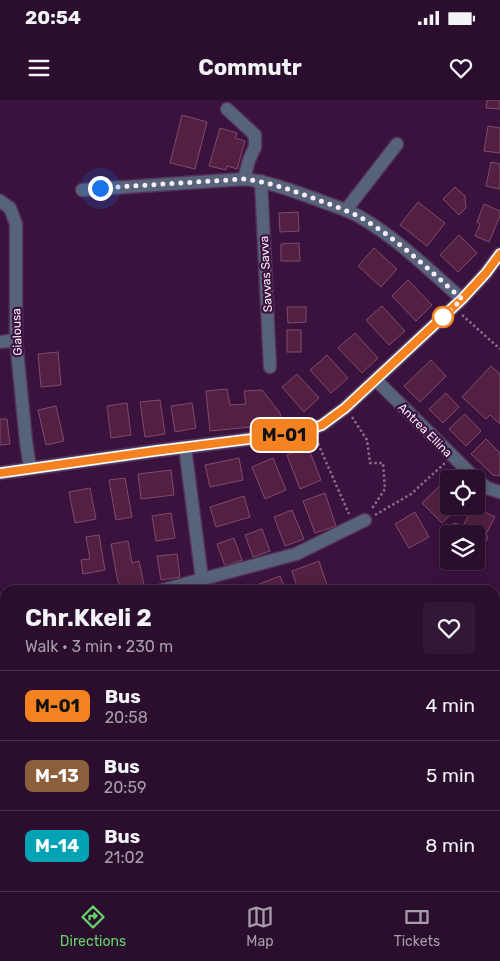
<!DOCTYPE html>
<meta charset="utf-8">
<style>
body{margin:0;font-family:Rubik,sans-serif;background:#331736;color:#f1f3f6;height:100vh;display:flex;flex-direction:column;font-size:19px;white-space:nowrap}
*{box-sizing:border-box;margin:0}
p{font-size:16px;color:#a69caa}
.icon{flex:none;width:28px;height:28px;fill:none;stroke:currentColor;stroke-width:2;stroke-linecap:round;stroke-linejoin:round}
.map{position:relative;flex:1;overflow:hidden}
.details{position:absolute;left:0px;top:485px;width:500px;height:306px;display:flex;flex-direction:column;background:#2b0e2e;border-radius:15px 15px 0 0;box-shadow:0 2px 12px #0003,0 0 0 1px #472e4a}
.details>*{flex:none}
.badge{padding:0 10px;border-radius:8px;font-size:18px;line-height:32px}
.buttons{position:absolute;left:440px;top:370px;display:grid;gap:10px}
.buttons a{display:grid;place-items:center;width:45px;height:45px;border-radius:5px;background:#2b0e2e;box-shadow:0 2px 12px #0003,0 0 0 1px #472e4a;font-size:25px}
.you{position:absolute;width:25px;height:25px;margin:-12px;border:4px solid #fff;border-radius:50%;background:#1a73e8;box-shadow:0 0 0 8px #1a73e833}
.map>.badge{position:absolute;translate:-50% -50%;box-shadow:0 0 0 2px #fff}
.round{display:grid;place-items:center;flex:none;width:52px;height:52px;border-radius:5px;background:#331736}
.head{display:flex;align-items:center;justify-content:space-between;height:85px;padding:0 25px}
h1{font-size:24px;font-weight:700;line-height:38px}
ul{padding:0;list-style:none}
li{display:flex;align-items:center;gap:15px;height:70px;padding:0 25px;border-top:1px solid #472e4a}
li div{flex:1}
li b{display:block;font-size:19px}
li em{font-style:normal}
li .badge{min-width:55px;font-weight:700;text-align:center}
.status{display:flex;justify-content:space-between;align-items:center;height:35px;padding:0 25px;background:#2b0e2e;direction:ltr}
.status svg{height:14px;fill:currentColor}
header{display:flex;justify-content:space-between;align-items:center;height:65px;padding:0 25px;background:#2b0e2e;font-size:22px;font-weight:700}
.tabs{display:flex;justify-content:space-around;align-items:center;height:70px;border-top:1px solid #472e4a;background:#2b0e2e;font-size:14px;color:#a69caa}
.tabs a{display:grid;justify-items:center;gap:2px}
.tabs .on{color:#65d467}
.map>svg:first-child{display:block}
.green{fill:#134f17}
.building{fill:#532041;stroke:#814a6b}
.lines{fill:none;stroke-linecap:round;stroke-linejoin:round}
.street-casing{stroke:#543158;stroke-width:15}
.secondary-casing{stroke:#543158;stroke-width:15}
.path{stroke:#896c8c;stroke-width:2.5;stroke-dasharray:2.5 2.5;stroke-linecap:butt}
.street{stroke:#576379;stroke-width:12}
.secondary{stroke:#7385a9;stroke-width:12}
.line-casing{stroke:#fff;stroke-width:11}
.line{stroke:#f58220;stroke-width:8}
.walk{stroke:#fbecfc;stroke-width:5;stroke-dasharray:0 9}
.stop-dot{fill:#fff;stroke:#f58220;stroke-width:2.5}
.labels{text-anchor:middle;stroke-width:4.5;stroke-linejoin:round;paint-order:stroke}
.street-label{font-size:12px;fill:#fbecfc;stroke:#39123d}
</style>
<div class="status"><b>20:54</b><svg viewBox="0 0 49 12"><path d="M0 12V9h3v3zM5 12V6h3v6zM10 12V3h3v9zM15 12V0h3v12zM26 1h20v11H26zM47 4h2v5h-2z"/></svg></div>
<header><svg class="icon" aria-label="menu" viewBox="0 0 24 24"><path d="M4 6h16M4 12h16M4 18h16"/></svg>Commutr<svg class="icon" aria-label="heart" viewBox="0 0 24 24"><path d="M12 20l-8-8c-3-5 5-10 8-4 3-6 11-1 8 4z"/></svg></header>
<div class="map">
<svg width="500" height="791" viewBox="0 0 500 791">
<rect width="100%" height="100%" fill="#39123d"/>
<polygon class="green" points="155,786 220,786 215,791 158,791"/>
<g class="building">
<polygon points="487,0 500,0 500,9 486,8"/>
<polygon points="182,15 207,22 195,69 170,63"/>
<polygon points="488,26 500,28 500,53 484,51"/>
<polygon points="220,28 237,33 235,38 245,41 237,69 227,66 226,70 209,66"/>
<polygon points="491,62 500,64 500,89 486,86"/>
<polygon points="455,87 465,96 466,108 459,115 443,99"/>
<polygon points="418,102 445,123 427,146 400,125"/>
<polygon points="484,104 500,111 500,116 489,142 475,136 480,124 477,122"/>
<polygon points="298,112 299,131 280,132 279,113"/>
<polygon points="459,135 477,153 458,172 440,155"/>
<polygon points="299,143 300,161 281,161 281,144"/>
<polygon points="374,148 397,169 381,187 358,166"/>
<polygon points="408,180 432,205 416,221 392,196"/>
<polygon points="382,206 405,231 389,245 366,220"/>
<polygon points="287,207 306,207 306,222 288,223"/>
<rect x="287" y="230" width="14" height="22"/>
<polygon points="355,233 378,258 362,273 338,248"/>
<polygon points="58,252 61,285 41,287 38,254"/>
<polygon points="327,255 348,278 331,293 310,270"/>
<polygon points="431,260 446,276 420,302 404,286"/>
<polygon points="491,266 500,274 500,324 490,315 486,319 462,297"/>
<polygon points="297,274 319,298 304,312 282,287"/>
<polygon points="227,289 230,305 246,304 244,291 262,290 280,313 282,324 210,331 206,291"/>
<polygon points="446,293 459,307 443,323 429,309"/>
<polygon points="160,300 165,334 145,337 140,302"/>
<polygon points="127,303 131,335 111,338 107,306"/>
<polygon points="192,303 196,328 175,332 171,306"/>
<polygon points="56,306 64,341 46,345 38,310"/>
<polygon points="465,314 481,331 466,346 449,329"/>
<polygon points="0,319 7,319 10,344 0,345"/>
<polygon points="486,339 500,353 500,376 493,375 471,354"/>
<polygon points="308,347 321,380 300,389 287,355"/>
<polygon points="239,358 243,380 210,387 205,365"/>
<polygon points="273,358 286,390 265,399 252,367"/>
<polygon points="171,370 174,395 141,399 138,374"/>
<polygon points="450,376 453,379 449,379 449,406 460,406 442,423 422,403"/>
<polygon points="125,378 132,417 116,420 109,380"/>
<polygon points="90,388 96,419 75,423 69,392"/>
<polygon points="325,393 336,426 315,433 303,401"/>
<polygon points="244,396 250,417 216,427 210,407"/>
<polygon points="473,406 495,417 486,434 488,437 487,440 482,445 476,447 476,434 449,434 449,437 446,431 449,426 455,423 463,426"/>
<polygon points="292,410 304,439 285,446 274,417"/>
<polygon points="415,412 429,437 409,448 395,424"/>
<polygon points="171,413 175,438 156,441 152,416"/>
<polygon points="262,429 270,451 253,457 245,435"/>
<polygon points="99,435 105,470 83,474 81,460 90,459 86,437"/>
<polygon points="234,438 242,460 225,466 217,444"/>
<polygon points="128,441 132,463 139,461 145,489 125,490 118,482 111,444"/>
<polygon points="177,454 180,477 161,480 157,456"/>
<polygon points="319,461 327,485 314,490 298,490 292,471"/>
<polygon points="280,476 286,490 261,490 259,484"/>
<polygon points="378,786 426,786 424,791 389,791"/>
</g>
<g class="lines">
<g class="street-casing">
<g id="street">
<polyline points="227,9 255,35 255,47 249,60 244,79"/>
<polyline points="261,81 270,267"/>
<path d="M82,90L244,79C271,82 296,92 321,101C334,106 348,110 360,117C397,138 430,171 462,199"/>
<polyline points="0,101 10,108 16,124 16,240 26,341 30,368"/>
<polyline points="346,110 397,44"/>
<polyline points="0,242 16,240"/>
<polyline points="376,280 476,379"/>
<polyline points="185,347 202,479"/>
<polyline points="476,379 487,388 500,392"/>
<polyline points="162,490 296,454 365,420"/>
<polyline points="495,657 500,650"/>
<polyline points="145,786 148,791"/>
<polyline points="227,791 233,786"/>
</g>
</g>
<g class="secondary-casing">
<polyline id="secondary" points="0,373 155,351 290,334 308,330 322,325 345,308 462,199 486,173 500,154"/>
</g>
<g class="path">
<polyline points="462,215 500,249"/>
<polyline points="352,317 367,340 370,363 383,363 385,389 371,410"/>
<polyline points="316,339 349,414"/>
<polyline points="375,415 411,394 445,363"/>
</g>
<use href="#street" class="street"/>
<use href="#secondary" class="secondary"/>
</g>
<g class="lines">
<g class="line-casing">
<polyline id="line" points="0,373 155,351 290,334 308,330 322,325 345,308 462,199 486,173 500,154"/>
</g>
<use href="#line" class="line"/>
<path class="walk" d="M100,88L244,79C271,82 296,92 321,101C334,106 348,111 360,117C398,139 430,171 462,199L440,220L443,217"/>
</g>
<circle class="stop-dot" cx="443" cy="217" r="10"/>
<g class="labels">
<g class="street-label">
<text transform="translate(266 174) rotate(-93)" y="4">Savvas Savva</text>
<text transform="translate(17 232) rotate(-92)" y="4">Gialousa</text>
<text transform="translate(425 330) rotate(45)" y="4">Antrea Ellina</text>
</g>
</g>
</svg>
<div class="buttons">
<a><svg class="icon" aria-label="locate" viewBox="0 0 24 24"><circle cx="12" cy="12" r="6"/><path d="M12 2v4M12 18v4M2 12h4M18 12h4"/></svg></a>
<a><svg class="icon" aria-label="layers" viewBox="0 0 24 24"><path d="M12 4l9 5-9 5-9-5zM3 14l9 5 9-5"/></svg></a>
</div>
<div class="you" style="left:100px;top:88px"></div>
<b class="badge" style="left:284px;top:335px;background:#f58220;color:#111">M-01</b>
<section class="details">
<div class="head"><div><h1>Chr.Kkeli 2</h1><p>Walk · 3 min · 230 m</p></div><a class="round"><svg class="icon" aria-label="heart" viewBox="0 0 24 24"><path d="M12 20l-8-8c-3-5 5-10 8-4 3-6 11-1 8 4z"/></svg></a></div>
<ul>
<li><span class="badge" style="background:#f58220;color:#111">M-01</span><div><b>Bus</b><p>20:58</p></div><em>4 min</em></li>
<li><span class="badge" style="background:#8b5e3c;color:#fff">M-13</span><div><b>Bus</b><p>20:59</p></div><em>5 min</em></li>
<li><span class="badge" style="background:#00a3b4;color:#fff">M-14</span><div><b>Bus</b><p>21:02</p></div><em>8 min</em></li>
</ul>
</section>
</div>
<nav class="tabs">
<a class="on"><svg class="icon" aria-label="directions" viewBox="0 0 24 24"><path d="M12 3l9 9-9 9-9-9zM9 14v-3h6M13 9l2 2-2 2"/></svg>Directions</a>
<a><svg class="icon" aria-label="map" viewBox="0 0 24 24"><path d="M3 6l6-2 6 2 6-2v14l-6 2-6-2-6 2zM9 4v14M15 6v14"/></svg>Map</a>
<a><svg class="icon" aria-label="tickets" viewBox="0 0 24 24"><path d="M3 7h18v10H3zM15 7v10"/></svg>Tickets</a>
</nav>
